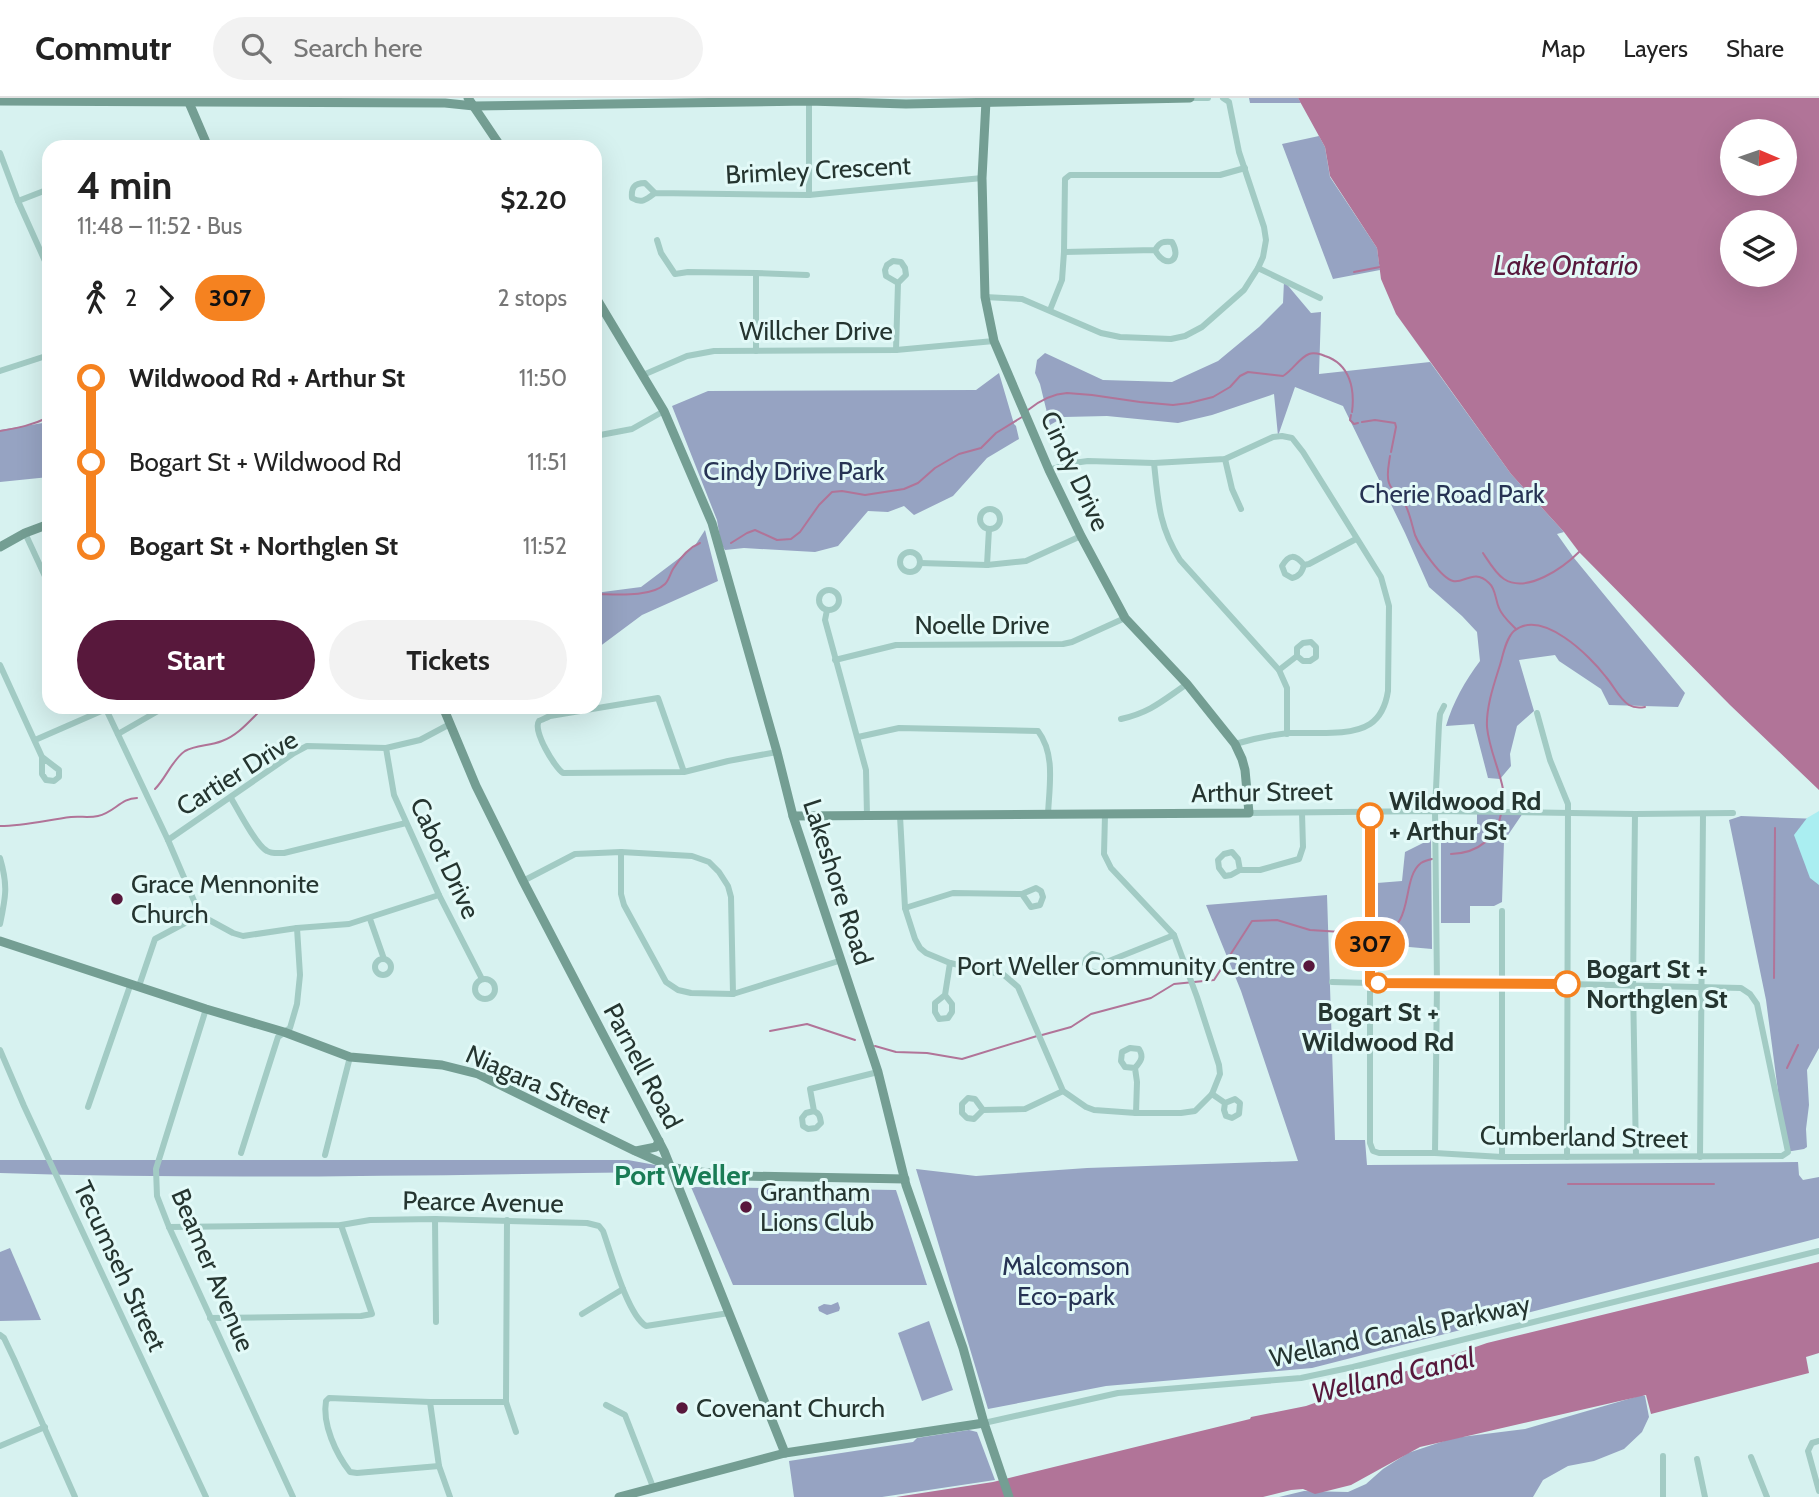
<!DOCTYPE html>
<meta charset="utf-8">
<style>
body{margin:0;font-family:Cabin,sans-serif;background:#f2f2f2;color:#222;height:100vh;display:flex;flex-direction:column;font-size:26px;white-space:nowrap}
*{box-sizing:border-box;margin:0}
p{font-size:23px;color:#767676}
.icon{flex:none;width:38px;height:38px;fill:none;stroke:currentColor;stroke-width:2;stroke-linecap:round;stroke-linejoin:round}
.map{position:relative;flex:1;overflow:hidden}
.panel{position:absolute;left:42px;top:42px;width:560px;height:574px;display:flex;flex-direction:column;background:#fff;border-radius:21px;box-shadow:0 7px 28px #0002}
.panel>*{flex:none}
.badge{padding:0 14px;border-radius:23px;font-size:24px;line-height:46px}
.needle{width:46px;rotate:92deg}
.controls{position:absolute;left:1720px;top:21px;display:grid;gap:14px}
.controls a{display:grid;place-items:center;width:77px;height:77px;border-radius:50%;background:#fff;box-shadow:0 7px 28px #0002;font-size:35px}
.map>.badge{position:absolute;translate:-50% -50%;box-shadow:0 0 0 4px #fff}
.legs{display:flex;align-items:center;gap:10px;height:77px;padding:0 35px;font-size:23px}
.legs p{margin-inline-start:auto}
.head{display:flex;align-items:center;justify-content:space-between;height:119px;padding:0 35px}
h1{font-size:38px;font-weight:700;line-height:52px}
.primary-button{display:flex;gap:14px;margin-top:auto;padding:14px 35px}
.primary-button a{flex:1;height:80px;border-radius:42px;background:#58183c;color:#fff;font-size:28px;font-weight:700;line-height:80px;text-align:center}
.primary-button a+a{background:#f2f2f2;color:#222}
ul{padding:0 35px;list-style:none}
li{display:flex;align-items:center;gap:24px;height:84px;font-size:26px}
li i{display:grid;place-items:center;width:10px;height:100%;margin:0 9px;background:currentColor}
li i::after{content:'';width:18px;height:18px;margin:-9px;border:5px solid;border-radius:50%;background:#fff}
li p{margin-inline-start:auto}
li:first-child i{background:linear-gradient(#0000 50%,currentColor 0)}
li:last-child i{background:linear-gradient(currentColor 50%,#0000 0)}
header{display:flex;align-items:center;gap:42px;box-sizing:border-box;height:98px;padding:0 35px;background:#fff;border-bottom:2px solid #e0e0e0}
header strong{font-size:33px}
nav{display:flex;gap:38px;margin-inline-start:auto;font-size:24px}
.search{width:490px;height:63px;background:#f2f2f2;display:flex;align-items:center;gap:18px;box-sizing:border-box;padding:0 24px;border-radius:38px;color:#767676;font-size:26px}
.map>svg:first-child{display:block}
.green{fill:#96a3c2}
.sand{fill:#aaeef1}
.water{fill:#b17498;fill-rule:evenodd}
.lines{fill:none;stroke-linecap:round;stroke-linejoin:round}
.stream{stroke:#b17498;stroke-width:2}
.street{stroke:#a2cbc4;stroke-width:6}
.secondary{stroke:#749e93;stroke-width:9}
.line-1-casing{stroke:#fff;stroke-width:16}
.line-1{stroke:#f58220;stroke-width:10}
.stop-1-dot{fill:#fff;stroke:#f58220;stroke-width:3.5}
.poi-dot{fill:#58183c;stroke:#e3faf8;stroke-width:2.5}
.labels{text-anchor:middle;stroke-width:6;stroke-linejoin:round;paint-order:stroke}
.street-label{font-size:26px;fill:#253530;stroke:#e3faf8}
.park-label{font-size:26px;fill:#273354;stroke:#e3faf8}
.stop-label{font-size:26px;font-weight:bold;fill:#253530;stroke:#e3faf8;text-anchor:start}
.poi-label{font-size:26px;fill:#253530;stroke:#e3faf8;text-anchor:start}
.water-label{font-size:28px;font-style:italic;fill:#58183c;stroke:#e3faf8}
.neighbourhood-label{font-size:28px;font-weight:bold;fill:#197c55;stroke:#e3faf8}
</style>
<header>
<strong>Commutr</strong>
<div class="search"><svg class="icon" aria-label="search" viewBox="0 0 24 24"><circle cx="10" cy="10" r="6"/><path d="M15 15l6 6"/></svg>Search here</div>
<nav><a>Map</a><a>Layers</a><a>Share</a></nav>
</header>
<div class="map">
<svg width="1819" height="1399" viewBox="0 0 1819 1399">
<rect width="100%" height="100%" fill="#d7f2f0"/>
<g class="green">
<polygon points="1249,0 1298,0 1301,5 1250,5"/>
<polygon points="1319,38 1325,49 1330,79 1377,150 1380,172 1333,181 1282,46"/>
<path d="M1284,183L1311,215L1321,214L1319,276L1430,264L1511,376L1564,434L1557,436L1574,460L1685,595L1678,609L1609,607L1601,591L1559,563L1555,557L1519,562L1534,613L1517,628L1510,656L1511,668L1500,681L1488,680L1474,626L1446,628C1453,604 1465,583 1480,563L1477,534L1462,518L1429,489L1405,435L1343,308L1295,289L1278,338L1274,296L1212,317L1178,325L1107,318L1064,319L1050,327L1040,286L1035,275L1037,262L1045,255L1103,282L1172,284L1218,263L1259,229L1283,205Z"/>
<polygon points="999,275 1014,326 1016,328 1019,341 987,360 953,398 914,417 904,408 888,414 868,413 838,448 815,454 744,450 725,452 721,446 717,422 672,308 708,293 976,292"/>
<polygon points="49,324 49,379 0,384 0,332"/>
<polygon points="705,432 718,483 642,517 595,552 595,495 641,489 694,449"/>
<polygon points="1525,712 1504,743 1502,804 1494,808 1470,808 1470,825 1441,825 1441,740 1477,739 1477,714"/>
<polygon points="1741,718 1819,721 1819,950 1807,972 1809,1007 1806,1031 1807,1049 1804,1051 1786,1054 1766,902 1729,722"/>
<polygon points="1431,741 1432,851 1375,846 1377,785 1402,783 1405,754"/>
<polygon points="1327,797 1335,1042 1365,1042 1367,1067 1798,1064 1799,1077 1803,1082 1819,1079 1819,1140 1312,1270 1106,1288 988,1311 916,1071 976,1078 1087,1070 1298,1063 1241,893 1206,807"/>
<path d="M0,1062H628L661,1068L659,1074C439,1077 219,1082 0,1075Z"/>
<polygon points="691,1089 896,1092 927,1187 733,1187"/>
<polygon points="10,1150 41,1222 0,1223 0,1154"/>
<polygon points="838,1204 840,1210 839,1213 827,1217 819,1213 818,1209 824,1206 831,1207"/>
<polygon points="929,1223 953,1292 922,1303 898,1235"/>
<polygon points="1642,1297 1645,1298 1649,1319 1642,1334 1624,1351 1594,1363 1568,1368 1543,1382 1533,1399 1279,1399 1304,1393 1348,1394 1366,1386 1383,1371 1408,1355 1453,1340 1525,1331"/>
<polygon points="969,1332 977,1334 995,1382 882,1399 794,1399 789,1363 913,1344 917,1340"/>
</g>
<polygon class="sand" points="1819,713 1819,787 1810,780 1794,737 1807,720"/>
<g class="water">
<path d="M1298,0H1819V692L1730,607L1579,454L1564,434L1511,376L1396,216L1381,181L1377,150L1330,78L1325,49ZM1785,33V86H1732V33ZM1785,124V177H1732V124Z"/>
<polygon points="1819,1164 1819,1255 1806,1259 1809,1275 1651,1316 1646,1297 1420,1349 1351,1387 1315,1396 1303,1391 1291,1392 1263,1399 896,1399 993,1384 1250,1321 1251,1319 1306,1308 1487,1245"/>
</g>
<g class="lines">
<g class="stream">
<polyline points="1354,174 1380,169"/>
<path d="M1028,312C1039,303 1053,296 1067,295L1092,297L1140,304L1173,307L1189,305L1213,299L1230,289L1240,278L1248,274L1283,278C1293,272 1299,260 1309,256C1313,254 1321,256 1325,258C1350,266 1355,291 1352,314"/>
<polyline points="1351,317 1350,322 1354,326 1358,325"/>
<polyline points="1362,324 1375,322 1395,325 1396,329 1391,354"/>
<path d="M0,333C18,330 33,327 49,319"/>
<path d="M1390,358C1389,366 1386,377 1389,385C1392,394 1401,398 1405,406C1410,416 1412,427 1415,437C1420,449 1441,480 1453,483C1464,486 1474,470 1489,485C1496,491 1495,501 1499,510C1502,518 1509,524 1516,531"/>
<polyline points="731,445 747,435 755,432 777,442 791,441 800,434 819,407 832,394 842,393 865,397 904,391 918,385 935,370 959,356 981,350 996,335 1022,319"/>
<path d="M1483,455C1489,464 1496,476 1504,481C1527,496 1564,469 1579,454"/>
<path d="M595,496C613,496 651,500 665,486C669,482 670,476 673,471C680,460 688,450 700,445"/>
<path d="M155,691C166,680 172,662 185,653C196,647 210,648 222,643C239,637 251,621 264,609"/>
<path d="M0,728C24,728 47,722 71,719C80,718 89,720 98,718C114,715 121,700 137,700"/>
<path d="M1451,756C1479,755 1497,740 1502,712C1503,705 1504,698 1503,691C1499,670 1489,651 1487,629C1486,609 1494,586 1500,567C1503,557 1506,540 1514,533C1542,510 1590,558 1606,579C1614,588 1619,601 1629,607C1634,610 1639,610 1645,609"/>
<path d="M1378,835C1416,832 1400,781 1421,765C1424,763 1428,762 1432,761"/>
<polyline points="1774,880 1775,730"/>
<polyline points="770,933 807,926 855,942"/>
<polyline points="1042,937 1071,929 1091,916 1151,900 1174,886 1214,882 1252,823 1277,822 1310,832 1357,835"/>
<polyline points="875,948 896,954 927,955 962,961 1037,938"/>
<polyline points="1787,970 1798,947"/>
<polyline points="1568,1086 1714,1086"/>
</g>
<g class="street">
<polyline points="1190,0 1208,0"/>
<polyline points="809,3 809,97"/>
<polyline points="0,55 18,103 49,172"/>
<path d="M655,95C647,101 642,106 632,100C631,90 634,85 645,85L655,95L809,97L982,80"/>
<polyline points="18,103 49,91"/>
<polyline points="657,142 661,155 675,176 688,174 756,175"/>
<path d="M1064,154L1155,152C1165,172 1183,163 1172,144C1163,143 1160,144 1155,152"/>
<polyline points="1258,170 1320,200"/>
<polyline points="985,199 1022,201 1101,235 1120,239 1171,241 1185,238 1202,229 1244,192 1258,170 1263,159 1266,142 1264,129 1239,54 1229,4 1223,0"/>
<polyline points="1050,212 1062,182 1064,154 1065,81 1070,77 1220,77 1245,70"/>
<polyline points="896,252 898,185 906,177 905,170 901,164 893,163 887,167 885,172 886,178 898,185"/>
<polyline points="756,253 756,175 807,177"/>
<polyline points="0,273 49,257"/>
<polyline points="643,277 687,258 714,253 896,252 994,243"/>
<polyline points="595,338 632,331 664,313"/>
<polyline points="1225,361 1232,391 1241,411"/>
<path d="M1154,365C1158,403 1159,429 1180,462L1279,572L1287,590V636"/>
<path d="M1049,372L1073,365L1088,363L1154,365L1225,361L1273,339L1282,338L1292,340L1303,354L1381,479L1389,508L1388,593C1386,606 1382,618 1370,626C1350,639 1313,634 1289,635C1270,637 1252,641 1235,646"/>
<circle cx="990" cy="421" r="10"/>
<polyline points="25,435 49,487"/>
<circle cx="910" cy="464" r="10"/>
<polyline points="920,465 987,467 1026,463 1081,438"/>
<polyline points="987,467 989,431"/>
<path d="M1304,467C1302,474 1300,478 1292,480L1285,476L1282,468C1289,456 1295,456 1304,467L1309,466L1356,441"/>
<circle cx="829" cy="502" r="10"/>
<polyline points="827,512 825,522 866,672 867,718"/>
<polyline points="835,562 896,547 1063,546 1072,544 1125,520"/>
<polyline points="0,567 42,659 42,676 46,682 54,683 59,679 59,672 42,659"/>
<polyline points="1279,572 1297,558 1303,563 1310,563 1316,559 1316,549 1311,544 1303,545 1297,550 1297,558"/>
<polyline points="105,609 168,742 200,817 233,835 243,838 297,830 349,826 439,797"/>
<polyline points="1537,615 1550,662 1568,706 1567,1059"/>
<path d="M1121,621C1151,614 1162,603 1187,586"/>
<polyline points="118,636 165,609"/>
<path d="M858,639L899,630L1038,633C1056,657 1049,689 1048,717"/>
<polyline points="35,642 106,611"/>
<polyline points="386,650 394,697 439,797 482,881"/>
<path d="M684,674L658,600L550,618C548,619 541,622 539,623C532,632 555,670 563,675L684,674L728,663L777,654"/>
<path d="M231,700C238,712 256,747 267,753C272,756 278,755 284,755L406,725"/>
<polyline points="1249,715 1435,713 1635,716 1733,715"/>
<polyline points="1635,716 1633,887 1636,1058"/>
<polyline points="900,718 905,810 915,841 920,850 926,855 950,865 1004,877 1018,889 1063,993 1086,1009 1094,1012 1136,1015 1181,1015 1195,1013 1212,996 1220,976 1219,967 1197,899 1174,837 1111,770 1104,756 1105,717"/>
<polyline points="168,742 294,655 307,648 386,650 420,642 450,626"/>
<polyline points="621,754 621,796 624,807 666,884 678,892 691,895 733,896 842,862"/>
<path d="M0,760C8,787 6,798 0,826"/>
<polyline points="1240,772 1231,777 1225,778 1219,770 1218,762 1224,756 1232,754 1238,761 1240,772 1260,772 1299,761 1303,749 1302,715"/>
<polyline points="523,783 575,756 621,754 692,758 709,764 719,774 728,788 731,799 733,896"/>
<polyline points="905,810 953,795 1022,796 1036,790 1041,793 1043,799 1040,807 1031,809 1022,796"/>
<polyline points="370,821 384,861"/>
<circle cx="383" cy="869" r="8"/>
<polyline points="1104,865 1100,875 1089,873 1085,866 1086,861 1092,856 1100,858 1104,865 1174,837"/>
<circle cx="485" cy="891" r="10"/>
<polyline points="1332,884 1370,885 1567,886 1741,890 1750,896 1757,906 1788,1054 1782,1058 1502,1059 1435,1055 1379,1055 1373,1053 1370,1045 1370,714"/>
<polyline points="139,888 155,841 200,817"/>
<polyline points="945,897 952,906 952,914 948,920 939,921 935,914 935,905 945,897 950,865"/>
<polyline points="206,911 156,1071 157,1098 169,1129 293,1399"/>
<polyline points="0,952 24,1008 206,1399"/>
<path d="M1135,970L1125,969L1121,963L1122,954L1130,950L1139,951C1144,959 1141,963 1135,970L1137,984L1136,1015"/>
<polyline points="1212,996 1225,1005 1224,1012 1226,1018 1232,1020 1239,1016 1240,1005 1235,1001 1225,1005"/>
<polyline points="88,1009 131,885"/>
<polyline points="983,1012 974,1021 967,1020 962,1015 962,1006 968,1000 975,1001 983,1012 1025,1011 1063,993"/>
<path d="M814,1013C820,1016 820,1019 821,1025L816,1030L808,1031L803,1028L802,1020L806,1015L814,1013L810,991L878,974"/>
<polyline points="241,1055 278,939 290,930 297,906 300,877 297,830"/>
<polyline points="1435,1055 1437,886 1435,713 1439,626 1440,616 1444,608"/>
<polyline points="325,1057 350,959"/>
<polyline points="1502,1059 1502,813"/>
<polyline points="1700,1059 1703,716"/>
<polyline points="435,1121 436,1224"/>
<polyline points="507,1122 506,1304 516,1334"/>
<path d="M169,1129L341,1127L370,1122L435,1121L587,1125L599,1128L603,1133C611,1155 627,1216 646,1228L729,1215"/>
<polyline points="582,1216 623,1191"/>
<polyline points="210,1220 361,1218 372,1216 341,1127"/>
<polyline points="0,1237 4,1240 14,1261 75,1399"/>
<polyline points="430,1304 439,1368 450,1399"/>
<polyline points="606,1307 625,1317 653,1389"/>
<polyline points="984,1325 1118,1295 1301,1280 1353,1269 1819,1153"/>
<polyline points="1819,1343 1812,1345 1808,1353 1819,1393"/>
<polyline points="0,1348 45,1329"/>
<polyline points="1751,1359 1767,1399"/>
<polyline points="1697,1361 1705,1399"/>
<path d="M439,1368L357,1375L350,1374C336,1356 322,1326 326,1303L329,1300L430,1304H506"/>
<polyline points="1663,1399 1663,1358"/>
</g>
<g class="secondary">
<polyline points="187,0 208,49"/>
<polyline points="468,0 501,49"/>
<polyline points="0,3 445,5 474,8 809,3 906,6 1190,0"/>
<polyline points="595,198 664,313 712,425 777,654 793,718 878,974 906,1087 963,1250 984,1325 1009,1399"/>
<polyline points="0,449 25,435 49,426"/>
<polyline points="443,609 476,688 523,783 664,1053 785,1355"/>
<polyline points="793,718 1249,715 1245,672 1242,661 1235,646 1187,586 1125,520 1081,438 1049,372 994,243 985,199 982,80 986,3"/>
<polyline points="0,843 206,911 284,934 350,959 442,967 478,976 635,1053 671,1069 689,1073 743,1078 905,1081"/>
<polyline points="636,1053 656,1049 659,1043"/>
<polyline points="619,1399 785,1355 984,1325"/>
</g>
</g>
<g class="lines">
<g class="line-1-casing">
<polyline id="line-1" points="1370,718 1370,885 1567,886"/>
</g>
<use href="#line-1" class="line-1"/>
</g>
<g class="stop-1-dot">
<circle cx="1370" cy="718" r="12"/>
<circle cx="1378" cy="885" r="9"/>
<circle cx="1567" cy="886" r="12"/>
</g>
<g class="poi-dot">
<circle cx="117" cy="801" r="7"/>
<circle cx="1309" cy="868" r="7"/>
<circle cx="746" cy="1109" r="7"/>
<circle cx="682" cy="1310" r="7"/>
</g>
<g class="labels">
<g class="street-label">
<text transform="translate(818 72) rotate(-3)" y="9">Brimley Crescent</text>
<text x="816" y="242">Willcher Drive</text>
<text transform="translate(1075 373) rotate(65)" y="9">Cindy Drive</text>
<text x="982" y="536">Noelle Drive</text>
<text transform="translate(237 675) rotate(-32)" y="9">Cartier Drive</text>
<text transform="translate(1262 694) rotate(-1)" y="9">Arthur Street</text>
<text transform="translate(445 760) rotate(65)" y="9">Cabot Drive</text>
<text transform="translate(838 784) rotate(72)" y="9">Lakeshore Road</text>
<text transform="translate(643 968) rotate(62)" y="9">Parnell Road</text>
<text transform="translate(538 986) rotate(24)" y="9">Niagara Street</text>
<text transform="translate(1584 1039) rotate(1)" y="9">Cumberland Street</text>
<text transform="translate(483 1104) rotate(1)" y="9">Pearce Avenue</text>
<text transform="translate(120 1168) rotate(65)" y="9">Tecumseh Street</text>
<text transform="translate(213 1172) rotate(67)" y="9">Beamer Avenue</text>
<text transform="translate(1400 1233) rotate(-12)" y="9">Welland Canals Parkway</text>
</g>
<g class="park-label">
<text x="794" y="382">Cindy Drive Park</text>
<text x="1452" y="405">Cherie Road Park</text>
<text x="1066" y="1177">Malcomson<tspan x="1066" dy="30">Eco-park</tspan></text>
</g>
<g class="stop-label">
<text x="1389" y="712">Wildwood Rd<tspan x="1389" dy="30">+ Arthur St</tspan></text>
<text x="1586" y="880">Bogart St +<tspan x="1586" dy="30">Northglen St</tspan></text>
<text x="1378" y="923" text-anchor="middle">Bogart St +<tspan x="1378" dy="30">Wildwood Rd</tspan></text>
</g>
<g class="poi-label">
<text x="131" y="795">Grace Mennonite<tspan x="131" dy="30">Church</tspan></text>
<text x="1295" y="877" text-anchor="end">Port Weller Community Centre</text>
<text x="760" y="1103">Grantham<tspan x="760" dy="30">Lions Club</tspan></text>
<text x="696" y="1319">Covenant Church</text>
</g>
<g class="water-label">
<text x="1566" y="177">Lake Ontario</text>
<text transform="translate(1393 1277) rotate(-13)" y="10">Welland Canal</text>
</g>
<g class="neighbourhood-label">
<text x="682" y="1087">Port Weller</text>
</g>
</g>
</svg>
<div class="controls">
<a><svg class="needle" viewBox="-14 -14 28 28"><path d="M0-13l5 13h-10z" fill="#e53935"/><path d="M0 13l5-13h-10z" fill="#767676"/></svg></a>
<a><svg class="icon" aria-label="layers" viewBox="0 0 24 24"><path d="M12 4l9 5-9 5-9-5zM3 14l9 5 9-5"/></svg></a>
</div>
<b class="badge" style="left:1370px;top:846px;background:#f58220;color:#111">307</b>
<section class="panel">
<div class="head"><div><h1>4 min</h1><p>11:48 – 11:52 · Bus</p></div><b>$2.20</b></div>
<div class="legs"><svg class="icon" aria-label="walk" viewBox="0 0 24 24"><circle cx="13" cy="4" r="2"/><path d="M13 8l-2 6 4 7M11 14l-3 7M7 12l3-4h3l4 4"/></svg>2<svg class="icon" aria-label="forward" viewBox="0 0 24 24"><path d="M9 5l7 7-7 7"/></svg><b class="badge" style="background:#f58220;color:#111">307</b><p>2 stops</p></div>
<ul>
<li><i style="color:#f58220"></i><b>Wildwood Rd + Arthur St</b><p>11:50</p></li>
<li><i style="color:#f58220"></i><span>Bogart St + Wildwood Rd</span><p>11:51</p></li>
<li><i style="color:#f58220"></i><b>Bogart St + Northglen St</b><p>11:52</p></li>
</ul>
<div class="primary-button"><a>Start</a><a>Tickets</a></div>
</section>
</div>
